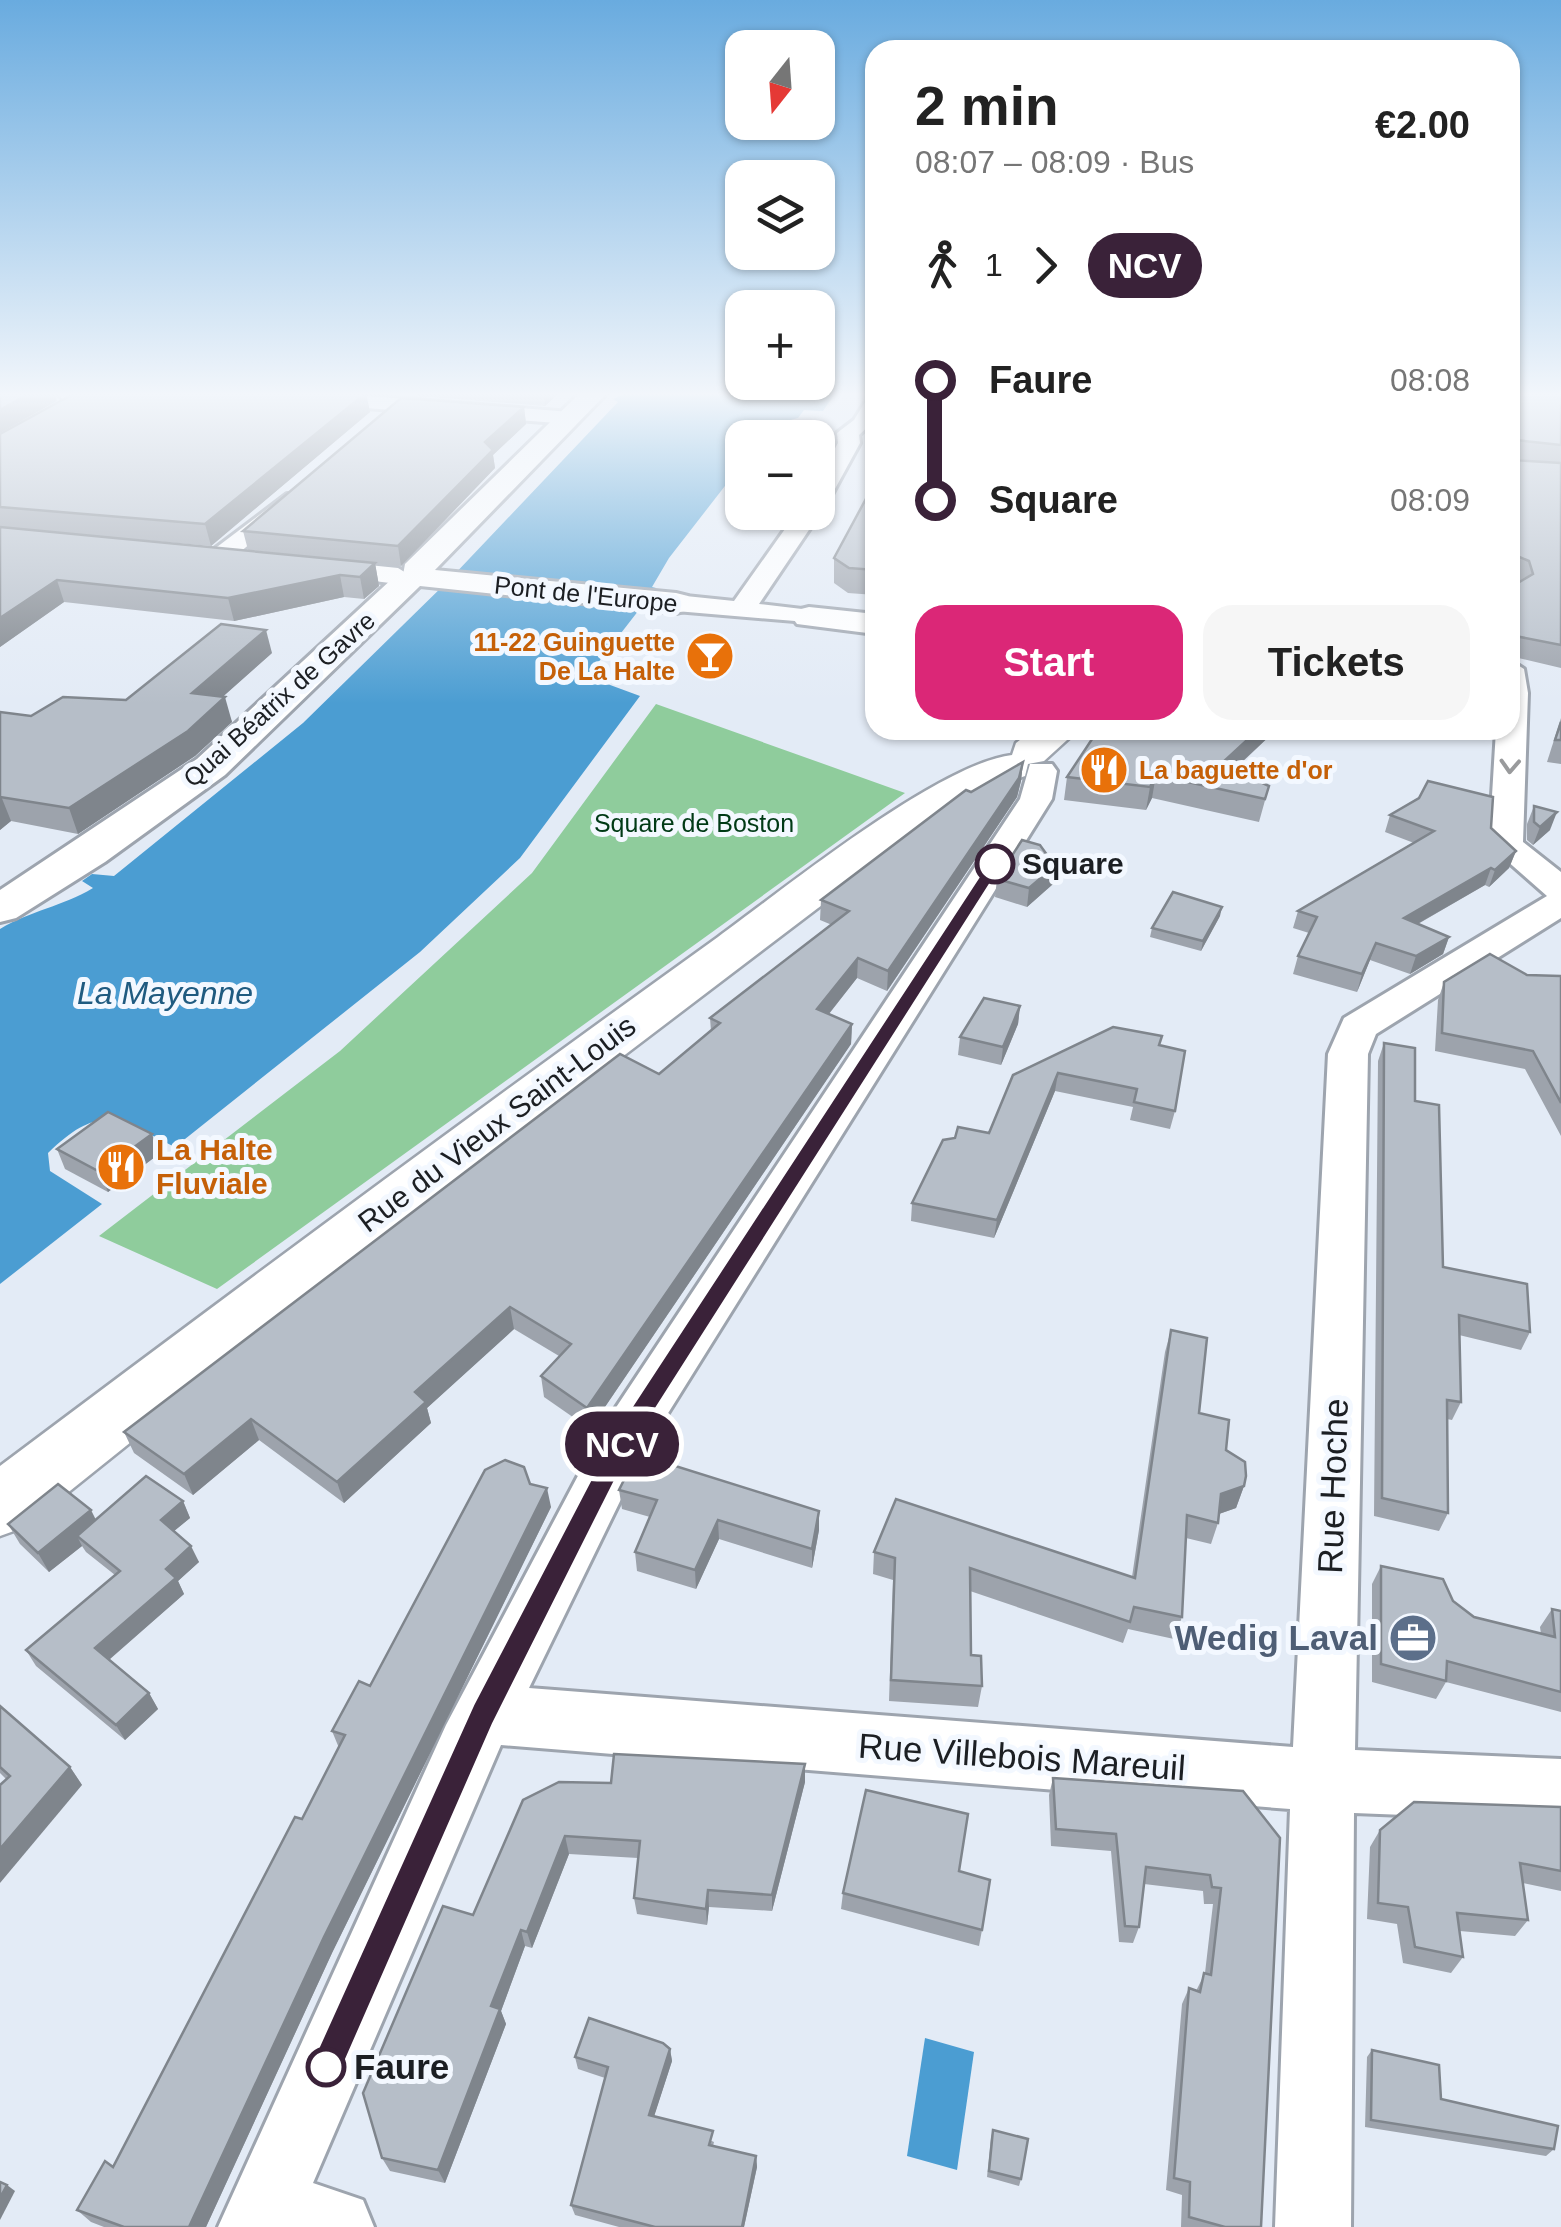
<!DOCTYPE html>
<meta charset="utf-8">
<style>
body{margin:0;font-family:Arial,sans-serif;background:#f6f6f6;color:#222;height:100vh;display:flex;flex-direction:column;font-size:38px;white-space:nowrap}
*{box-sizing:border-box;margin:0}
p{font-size:32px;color:#767676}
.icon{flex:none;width:55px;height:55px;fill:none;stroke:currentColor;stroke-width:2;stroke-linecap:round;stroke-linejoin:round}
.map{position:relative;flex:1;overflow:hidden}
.drawer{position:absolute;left:865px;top:40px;width:655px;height:700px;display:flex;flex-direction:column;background:#fff;border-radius:30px;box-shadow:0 2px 8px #0004}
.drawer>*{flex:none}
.badge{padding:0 20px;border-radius:32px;font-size:35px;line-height:65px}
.needle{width:65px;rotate:197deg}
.controls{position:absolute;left:725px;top:30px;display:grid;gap:20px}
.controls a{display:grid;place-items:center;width:110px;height:110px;border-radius:20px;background:#fff;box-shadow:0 2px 8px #0004;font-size:50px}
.map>.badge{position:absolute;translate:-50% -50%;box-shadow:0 0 0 5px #fff}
.legs{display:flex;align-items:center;gap:15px;height:110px;padding:0 50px;font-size:32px}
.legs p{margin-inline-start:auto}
.overview{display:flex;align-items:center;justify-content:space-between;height:170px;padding:0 50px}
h1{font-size:55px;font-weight:700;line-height:75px}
.action{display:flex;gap:20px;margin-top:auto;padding:20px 50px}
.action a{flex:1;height:115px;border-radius:30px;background:#db2777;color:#fff;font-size:40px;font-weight:700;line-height:115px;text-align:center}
.action a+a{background:#f6f6f6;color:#222}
ul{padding:0 50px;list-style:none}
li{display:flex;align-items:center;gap:35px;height:120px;font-size:38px}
li i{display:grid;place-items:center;width:15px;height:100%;margin:0 12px;background:currentColor}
li i::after{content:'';width:25px;height:25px;margin:-12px;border:8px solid;border-radius:50%;background:#fff}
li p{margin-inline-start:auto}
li:first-child i{background:linear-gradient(#0000 50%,currentColor 0)}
li:last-child i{background:linear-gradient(currentColor 50%,#0000 0)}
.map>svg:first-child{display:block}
.green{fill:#8fcc9c}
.water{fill:#4b9dd2}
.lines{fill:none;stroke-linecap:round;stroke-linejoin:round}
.minor-casing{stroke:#9da4ae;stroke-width:6}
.tertiary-casing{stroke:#9da4ae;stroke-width:6}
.secondary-casing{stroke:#9da4ae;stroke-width:5}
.minor{fill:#fff;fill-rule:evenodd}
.tertiary{fill:#fff;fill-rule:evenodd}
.secondary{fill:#fff;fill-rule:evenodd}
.wall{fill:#9da3ac;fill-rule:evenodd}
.shaded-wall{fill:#7f858c}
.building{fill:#b6bec8;stroke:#7f858c;stroke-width:2.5;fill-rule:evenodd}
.oneway{stroke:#999a9c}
.line-1{fill:#3a2239;stroke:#fff;stroke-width:2.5}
.stop-1-dot{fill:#fff;stroke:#3a2239;stroke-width:5}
.labels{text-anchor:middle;stroke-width:10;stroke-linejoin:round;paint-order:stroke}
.far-street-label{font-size:25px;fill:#1c1f23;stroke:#f3f8ff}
.far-food-label{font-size:25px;font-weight:bold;fill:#c56008;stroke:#f3f8ff;text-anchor:end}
.far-park-label{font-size:25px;fill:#003a16;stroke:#f3f8ff}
.stop-label{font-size:30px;font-weight:bold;fill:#1c1f23;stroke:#f3f8ff;text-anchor:start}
.street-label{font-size:30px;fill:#1c1f23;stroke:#f3f8ff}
.food-label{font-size:30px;font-weight:bold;fill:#c56008;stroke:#f3f8ff;text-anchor:start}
.water-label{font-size:32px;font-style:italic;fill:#205b80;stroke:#f3f8ff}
.near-street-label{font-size:35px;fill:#1c1f23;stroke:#f3f8ff}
.near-service-label{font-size:35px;font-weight:bold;fill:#4e5e75;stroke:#f3f8ff;text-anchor:end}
.near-stop-label{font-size:35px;font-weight:bold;fill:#1c1f23;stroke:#f3f8ff;text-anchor:start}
</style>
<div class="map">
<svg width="1561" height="2227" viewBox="0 0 1561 2227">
<rect width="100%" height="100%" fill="#e3ebf6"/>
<polygon class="green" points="656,704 905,793 217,1289 99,1236 340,1051 532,873"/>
<g class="water">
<path d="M622,392H836L823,411L804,410L798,418L771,425L762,437L742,438V464L669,558L652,587L656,588L597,664L602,682L640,696L520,858L420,952L175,1147C116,1118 100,1103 48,1153L50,1171L102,1204L0,1284V929C32,910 61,907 93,888L82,881L92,874L114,876L303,723L451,578L618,402L613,399L627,393Z"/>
<polygon points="925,2038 974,2052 957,2170 907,2156"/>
</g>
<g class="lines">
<g class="minor-casing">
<g id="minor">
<polygon points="55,392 80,396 147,392 137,398 75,409"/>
<polygon points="229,392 317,392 570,412 581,418 570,424 239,398"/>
<polygon points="875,395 875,420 859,435 860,443 830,498 818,505 818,478 838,443 837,433 854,420 868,397"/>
<polygon points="287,494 295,496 295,506 227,563 209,563 205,558 209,553"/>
<polygon points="818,507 821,512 759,604 819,611 823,617 819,623 676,611 663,603 676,595 734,601 797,512 818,512"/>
<polygon points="319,560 398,568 411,576 398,584 310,573 306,568 310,563"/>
<polygon points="1510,660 1524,669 1528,693 1523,842 1561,872 1561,918 1376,1034 1368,1054 1355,1750 1561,1759 1561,1821 1354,1813 1351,2227 1275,2227 1290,1809 501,1745 313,2183 363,2200 374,2227 218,2227 446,1725 607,1421 1020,799 1030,764 1052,764 1057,771 1052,799 645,1450 529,1688 1293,1747 1328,1054 1344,1018 1547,896 1489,845 1496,730 1510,730"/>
</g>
</g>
<g class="tertiary-casing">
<g id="tertiary">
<polygon points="581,392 608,392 435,570 676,593 688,596 693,603 688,610 676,613 420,586 225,775 105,862 16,918 0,922 0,890 197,759 394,577 403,575 405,564"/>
<polygon points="809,607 875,614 875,634 797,624 792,617 797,610"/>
</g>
</g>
<g class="secondary-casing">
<path id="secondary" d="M1033,730H1078L1044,761L1028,764L1025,776L982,792L818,908L409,1219L25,1527L0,1536V1466C238,1287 477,1110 718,937C784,889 938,764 1012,755L1016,743Z"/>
</g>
<use href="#minor" class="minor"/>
<use href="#tertiary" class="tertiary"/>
<use href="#secondary" class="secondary"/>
</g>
<g class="wall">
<polygon points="79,392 394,392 391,394 366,394 370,412 211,546 73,534 375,563 379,586 364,599 344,597 234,621 64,602 0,647 0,434"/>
<polygon points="416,392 560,392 545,406 418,396"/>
<path d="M1510,392H1561V668L1510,656ZM1513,459L1550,462L1513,460Z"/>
<polygon points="524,407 526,424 493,455 495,468 401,566 248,550 243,531"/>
<polygon points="875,482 875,595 848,593 834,583 834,558"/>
<polygon points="272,653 222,697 232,722 195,756 78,834 11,821 0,830 0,712 31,716 126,700"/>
<polygon points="1561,718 1561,764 1547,762"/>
<polygon points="1098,730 1276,730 1234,770 1269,786 1259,822 1152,798 1146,810 1064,800 1067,777"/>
<polygon points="1023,762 1021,781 1017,797 887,991 857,978 829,1014 852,1024 851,1044 590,1429 544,1397 541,1376 559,1356 514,1329 427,1408 431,1423 344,1503 259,1440 193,1495 134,1453 124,1432 659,1074 711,1031 710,1018 832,925 820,920 821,900 971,792"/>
<polygon points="1534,806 1550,830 1533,845 1527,840 1527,824"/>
<polygon points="1390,815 1491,828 1516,851 1509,868 1489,887 1485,885 1418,924 1449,937 1443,954 1410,974 1370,960 1357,992 1293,974 1298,956 1309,933 1293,928 1298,911 1414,843 1385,832"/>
<polygon points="1055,866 1053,884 1027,907 995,897 997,879"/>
<polygon points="1220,916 1201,951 1150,937 1152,928"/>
<polygon points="1527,975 1561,976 1561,1136 1525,1069 1435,1051 1438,1000 1444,982"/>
<polygon points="1020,1006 1018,1024 1001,1065 958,1055 960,1037"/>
<polygon points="1384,1043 1415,1101 1443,1267 1530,1332 1521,1350 1459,1335 1461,1402 1452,1420 1447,1419 1448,1513 1439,1531 1374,1516 1378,1061"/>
<polygon points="1160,1045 1175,1111 1170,1129 1130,1120 1133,1107 1055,1091 994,1238 911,1221 912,1203 989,1133 1013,1075"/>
<polygon points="57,1149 159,1154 108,1192 65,1169"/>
<polygon points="1171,1330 1199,1413 1226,1450 1244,1486 1236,1508 1219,1514 1218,1523 1211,1544 1186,1538 1182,1617 1174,1639 1128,1629 1123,1643 970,1591 971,1655 982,1686 978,1707 889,1701 893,1580 873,1574 874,1552 1132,1577 1165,1352"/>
<polygon points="530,1484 551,1507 332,1953 206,2227 104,2227 91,2222 77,2210 113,2167 302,1819 339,1748 332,1731"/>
<polygon points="619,1490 819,1511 819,1530 812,1568 719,1539 696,1589 637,1571 635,1552 650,1517 622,1509"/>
<polygon points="183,1501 190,1518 174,1531 199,1562 178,1581 184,1594 109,1660 149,1693 158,1709 125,1740 36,1666 26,1650 115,1575 86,1552 82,1546 49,1572 20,1544 8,1524 96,1519"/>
<polygon points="1381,1566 1453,1601 1474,1617 1541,1634 1540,1627 1552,1609 1561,1611 1561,1712 1446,1682 1436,1699 1372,1682 1372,1584"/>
<polygon points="0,1706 70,1767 82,1785 6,1779 0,1773"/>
<polygon points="1053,1778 1243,1791 1261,2227 1181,2227 1182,2195 1166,2190 1182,2004 1189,1988 1196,1991 1205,1973 1213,1904 1204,1904 1203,1891 1144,1884 1139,1927 1133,1943 1119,1942 1111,1851 1051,1846 1049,1795"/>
<polygon points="805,1782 772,1911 709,1907 707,1925 637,1914 634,1898 638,1858 569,1854 532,1948 525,1946 501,2011 506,2024 445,2183 390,2171 382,2158 473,1915 611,1783"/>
<polygon points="1561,1807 1561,1891 1523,1883 1528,1920 1515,1936 1460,1931 1463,1957 1451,1973 1403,1963 1397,1924 1367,1919 1370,1847 1380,1830"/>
<polygon points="843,1893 982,1930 979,1946 841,1909"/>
<polygon points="670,2049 672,2061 654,2116 714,2142 713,2146 756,2156 757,2167 744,2227 619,2227 575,2215 571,2205 605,2078 578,2069 575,2057"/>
<polygon points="1372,2050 1441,2099 1554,2149 1546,2156 1365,2127 1367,2057"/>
<polygon points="993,2130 1021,2179 1019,2186 987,2177 991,2137"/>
</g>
<g class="shaded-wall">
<polygon points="32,392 54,392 57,401 0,433 0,410"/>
<polygon points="544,392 560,392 545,406"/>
<polygon points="366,393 370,412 211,546 205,524"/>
<polygon points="524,407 526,424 493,455 495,468 401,566 398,546 485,442"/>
<polygon points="375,563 379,586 364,599 360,577"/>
<polygon points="340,575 344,597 234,621 228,598"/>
<polygon points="57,580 64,602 0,647 0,618"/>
<polygon points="266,630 272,653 199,718 192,693"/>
<polygon points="225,697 232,722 195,756 78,834 69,808"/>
<polygon points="1258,730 1276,730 1216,786 1221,764"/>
<polygon points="1023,762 1021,781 1017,797 887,991 888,971"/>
<polygon points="1156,775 1152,798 1146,810 1150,787"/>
<polygon points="1,796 11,821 0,830 0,797"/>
<polygon points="1557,812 1550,830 1533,845 1540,827"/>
<polygon points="1516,851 1509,868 1489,887 1495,870"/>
<polygon points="1055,866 1053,884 1027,907 1029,888"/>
<polygon points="1491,868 1485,885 1398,935 1404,918"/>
<polygon points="1222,907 1220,916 1201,951 1203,941"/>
<polygon points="1449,937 1443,954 1410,974 1416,956"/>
<polygon points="1376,943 1370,960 1357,992 1362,974"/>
<polygon points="858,958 857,978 816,1030 817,1009"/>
<polygon points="1020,1006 1018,1024 1001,1065 1003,1047"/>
<polygon points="852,1024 851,1044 590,1429 587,1408"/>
<polygon points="1058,1073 1055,1091 994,1238 997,1220"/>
<polygon points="152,1134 159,1154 108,1192 100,1172"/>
<polygon points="510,1307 514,1329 427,1408 431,1423 344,1503 337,1482 415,1392"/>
<polygon points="251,1419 259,1440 193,1495 184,1474"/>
<polygon points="1244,1486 1236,1508 1213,1516 1221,1494"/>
<polygon points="547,1488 551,1507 332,1953 206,2227 189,2227 324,1937"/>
<polygon points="183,1501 190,1518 168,1536 161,1520"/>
<polygon points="91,1510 101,1530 77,1536 82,1546 49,1572 38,1553"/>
<polygon points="819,1511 819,1530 812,1568 812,1549"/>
<polygon points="718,1520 719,1539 696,1589 695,1570"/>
<polygon points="191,1546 199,1562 178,1581 184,1594 104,1664 95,1648 166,1569"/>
<polygon points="149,1693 158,1709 125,1740 116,1725"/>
<polygon points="805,1764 805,1782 772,1911 772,1895"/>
<polygon points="70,1767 82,1785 0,1883 0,1849"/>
<polygon points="565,1836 569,1854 532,1948 527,1932"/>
<polygon points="708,1890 709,1907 707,1925 706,1909"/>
<polygon points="521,1930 525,1946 501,2011 506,2024 445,2183 438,2170 491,2006"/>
<polygon points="670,2049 672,2061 651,2126 649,2115"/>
<polygon points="756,2156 757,2167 744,2227 742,2227"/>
<polygon points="7,2185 15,2191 0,2220 0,2198"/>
</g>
<g class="building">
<polygon points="0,392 32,392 0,410"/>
<polygon points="77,392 355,392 366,393 205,524 0,507 0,434"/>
<path d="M1510,392H1561V445L1516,440L1513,460L1561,463V645L1510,635ZM1517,556L1529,561L1533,574L1516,584L1513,560Z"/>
<polygon points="401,398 524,407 485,442 493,450 398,546 243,531"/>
<polygon points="875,482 875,570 849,568 834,558"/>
<polygon points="0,527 375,563 360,577 340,575 228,598 57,580 0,618"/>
<polygon points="221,624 266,630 192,693 225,697 188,731 69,808 0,797 0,712 31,716 63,697 126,700"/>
<polygon points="1561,722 1561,740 1555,740"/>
<polygon points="1098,730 1258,730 1221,764 1269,786 1265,799 1156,775 1150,787 1067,777"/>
<polygon points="1023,762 1019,778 888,971 858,958 817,1009 852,1024 587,1408 541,1376 571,1344 510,1307 415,1392 426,1402 337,1482 251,1419 184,1474 124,1432 620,1054 659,1074 720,1023 710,1018 849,911 821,900 966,790 971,792"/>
<polygon points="1428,781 1493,797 1491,828 1516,851 1495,870 1491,868 1404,918 1449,937 1416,956 1376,943 1362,974 1298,956 1317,917 1298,911 1434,831 1390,815 1419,798"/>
<polygon points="1534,806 1557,812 1540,827 1534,822"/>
<polygon points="1022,840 1040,845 1055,866 1029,888 997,879"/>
<polygon points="1173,892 1222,907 1203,941 1152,928"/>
<polygon points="1490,954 1527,975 1561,976 1561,1103 1533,1051 1442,1033 1444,982"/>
<polygon points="984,998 1020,1006 1003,1047 960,1037"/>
<polygon points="1113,1027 1162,1036 1159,1045 1185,1051 1175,1111 1134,1102 1137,1089 1058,1073 997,1220 912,1203 943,1140 955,1138 958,1127 989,1133 1013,1075"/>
<polygon points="1384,1043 1415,1048 1415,1101 1439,1105 1443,1267 1527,1284 1530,1332 1459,1315 1461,1402 1447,1400 1448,1513 1382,1498"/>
<polygon points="108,1112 152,1134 100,1172 57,1149"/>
<polygon points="1171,1330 1207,1338 1199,1413 1229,1420 1226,1450 1245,1462 1246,1476 1244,1486 1221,1494 1218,1523 1187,1515 1182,1617 1134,1607 1130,1622 970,1568 971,1655 981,1656 982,1686 891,1680 895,1558 874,1552 896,1499 1135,1578"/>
<polygon points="637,1454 819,1511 812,1549 718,1520 695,1570 635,1552 657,1500 619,1490"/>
<polygon points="505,1460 524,1467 530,1484 547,1488 324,1937 189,2227 124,2227 77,2210 105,2161 113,2167 295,1817 302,1819 345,1735 332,1731 359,1681 370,1686 485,1470"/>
<polygon points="146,1476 183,1501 161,1520 191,1546 166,1569 176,1578 95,1648 149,1693 116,1725 26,1650 120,1571 77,1536"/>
<polygon points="58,1484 91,1510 38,1553 8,1524"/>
<polygon points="1381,1566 1443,1579 1453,1601 1474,1617 1555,1637 1552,1609 1561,1611 1561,1692 1447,1661 1446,1681 1381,1664"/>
<polygon points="0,1706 70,1767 0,1849 0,1785 10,1776 0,1767"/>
<polygon points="614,1754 805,1764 772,1895 708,1890 706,1909 634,1898 640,1841 565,1836 527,1932 521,1930 491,2006 500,2009 438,2170 382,2158 363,2093 443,1906 473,1915 523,1800 559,1782 611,1783"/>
<polygon points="1053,1778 1243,1791 1280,1838 1261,2227 1225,2227 1189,2217 1190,2182 1174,2178 1189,1988 1200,1992 1204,1973 1211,1975 1221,1888 1212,1887 1210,1875 1146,1867 1139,1927 1125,1926 1116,1834 1056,1829"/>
<polygon points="866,1790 968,1814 959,1871 990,1880 982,1930 843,1893"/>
<polygon points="1414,1802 1561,1807 1561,1871 1520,1863 1528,1920 1457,1913 1463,1957 1415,1947 1408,1907 1378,1903 1380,1830"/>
<polygon points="589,2018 663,2043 670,2049 649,2115 713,2131 709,2145 756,2156 742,2227 655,2227 571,2205 608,2067 575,2057"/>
<polygon points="1372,2050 1439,2065 1441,2099 1558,2126 1554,2149 1371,2120"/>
<polygon points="993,2130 1028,2139 1021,2179 989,2171"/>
<polygon points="0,2182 7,2185 0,2198"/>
</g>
<defs><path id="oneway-chevron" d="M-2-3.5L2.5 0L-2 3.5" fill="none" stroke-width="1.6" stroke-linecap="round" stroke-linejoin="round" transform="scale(2.5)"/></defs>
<use class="oneway" href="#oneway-chevron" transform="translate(1510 766) rotate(93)"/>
<linearGradient id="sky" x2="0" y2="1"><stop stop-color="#69abdf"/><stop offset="0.56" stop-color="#f2f6fb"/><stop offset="1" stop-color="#f2f6fb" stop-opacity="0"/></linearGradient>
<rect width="1561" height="704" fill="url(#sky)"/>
<polygon class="line-1" points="989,861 1003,864 634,1443 493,1724 338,2078 326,2083 315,2078 310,2067 315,2055 473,1705 617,1429"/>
<defs>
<g id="bar-disc" transform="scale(2.5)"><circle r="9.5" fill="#e8710a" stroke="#f3f8ff"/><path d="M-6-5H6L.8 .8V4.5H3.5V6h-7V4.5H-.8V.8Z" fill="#fff"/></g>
<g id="restaurant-disc" transform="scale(2.5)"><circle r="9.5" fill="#e8710a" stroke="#f3f8ff"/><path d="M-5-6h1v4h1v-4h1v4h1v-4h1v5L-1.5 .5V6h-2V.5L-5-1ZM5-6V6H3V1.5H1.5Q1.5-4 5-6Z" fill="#fff"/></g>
<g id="office-disc" transform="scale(2.5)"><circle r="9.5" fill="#5c6f8a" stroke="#f3f8ff"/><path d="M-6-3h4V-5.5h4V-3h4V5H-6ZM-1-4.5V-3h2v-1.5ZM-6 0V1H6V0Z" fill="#fff"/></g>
</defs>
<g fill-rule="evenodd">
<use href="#bar-disc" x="710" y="656"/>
<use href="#restaurant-disc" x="1104" y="770"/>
<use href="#restaurant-disc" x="121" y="1167"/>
<use href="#office-disc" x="1413" y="1638"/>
</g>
<g class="stop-1-dot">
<circle cx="995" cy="864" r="18"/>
<circle cx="326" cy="2067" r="18"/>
</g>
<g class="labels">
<g class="far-street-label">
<text transform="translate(586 594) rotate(6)" y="9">Pont de l'Europe</text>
<text transform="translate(279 699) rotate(-42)" y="9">Quai Béatrix de Gavre</text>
</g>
<g class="far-food-label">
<text x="675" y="651">11-22 Guinguette<tspan x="675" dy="29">De La Halte</tspan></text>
<text x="1139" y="779" text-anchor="start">La baguette d'or</text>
</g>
<g class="far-park-label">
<text x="694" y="832">Square de Boston</text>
</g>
<g class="stop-label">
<text x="1022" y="874">Square</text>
</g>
<g class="street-label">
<text transform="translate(497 1124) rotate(-37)" y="10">Rue du Vieux Saint-Louis</text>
</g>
<g class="food-label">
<text x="156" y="1160">La Halte<tspan x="156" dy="34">Fluviale</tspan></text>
</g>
<g class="water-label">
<text x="165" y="1004">La Mayenne</text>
</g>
<g class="near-street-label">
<text transform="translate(1333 1486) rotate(-88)" y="12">Rue Hoche</text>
<text transform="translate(1022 1757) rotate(4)" y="12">Rue Villebois Mareuil</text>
</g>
<g class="near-service-label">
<text x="1378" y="1650">Wedig Laval</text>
</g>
<g class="near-stop-label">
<text x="354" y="2079">Faure</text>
</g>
</g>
</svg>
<div class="controls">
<a><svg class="needle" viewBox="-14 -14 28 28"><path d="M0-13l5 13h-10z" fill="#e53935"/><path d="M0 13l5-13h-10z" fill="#767676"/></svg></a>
<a><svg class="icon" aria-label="layers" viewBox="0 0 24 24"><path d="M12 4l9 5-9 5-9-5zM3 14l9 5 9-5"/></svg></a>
<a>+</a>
<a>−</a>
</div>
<b class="badge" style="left:622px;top:1444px;background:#3a2239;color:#fff">NCV</b>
<section class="drawer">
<div class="overview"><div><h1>2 min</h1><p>08:07 – 08:09 · Bus</p></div><b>€2.00</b></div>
<div class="legs"><svg class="icon" aria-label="walk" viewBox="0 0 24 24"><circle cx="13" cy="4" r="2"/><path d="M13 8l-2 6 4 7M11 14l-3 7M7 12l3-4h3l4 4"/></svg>1<svg class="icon" aria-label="forward" viewBox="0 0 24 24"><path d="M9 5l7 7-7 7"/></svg><b class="badge" style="background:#3a2239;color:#fff">NCV</b></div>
<ul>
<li><i style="color:#3a2239"></i><b>Faure</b><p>08:08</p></li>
<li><i style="color:#3a2239"></i><b>Square</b><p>08:09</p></li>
</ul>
<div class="action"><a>Start</a><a>Tickets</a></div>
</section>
</div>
